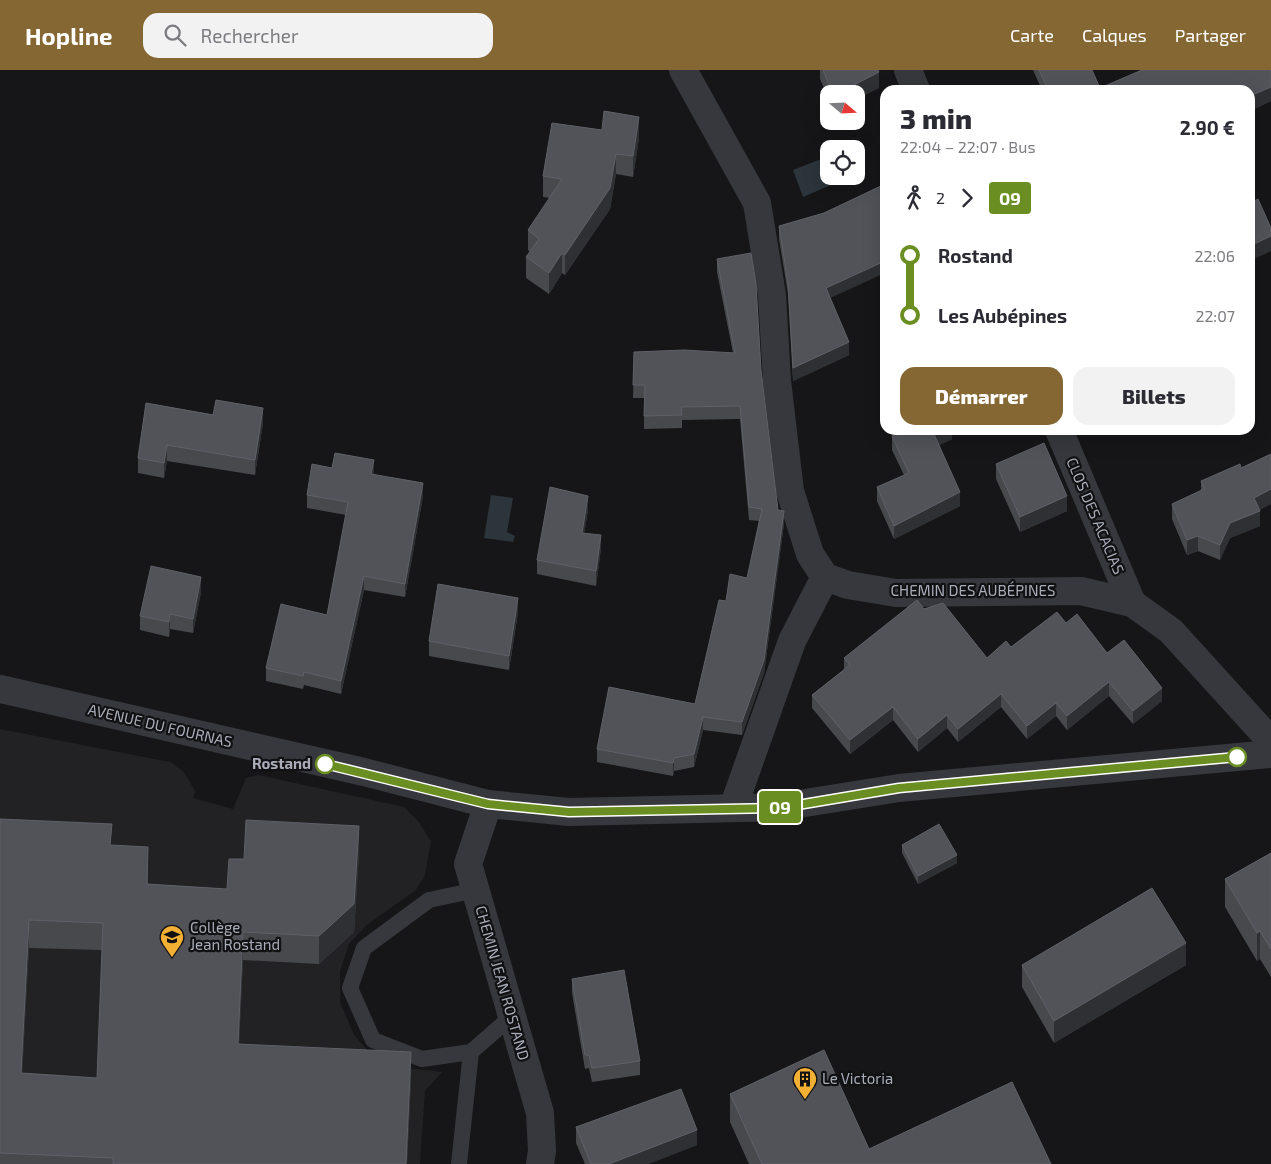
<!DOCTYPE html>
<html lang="fr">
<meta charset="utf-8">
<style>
body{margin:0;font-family:"Exo 2",sans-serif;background:#f2f2f3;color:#2b2b33;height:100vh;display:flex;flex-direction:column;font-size:19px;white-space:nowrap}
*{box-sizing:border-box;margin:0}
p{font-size:16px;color:#7c7c81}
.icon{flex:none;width:28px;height:28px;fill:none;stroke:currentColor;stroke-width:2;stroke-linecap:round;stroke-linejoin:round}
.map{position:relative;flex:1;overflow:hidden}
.sheet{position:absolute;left:880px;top:15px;width:375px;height:350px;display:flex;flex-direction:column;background:#fff;border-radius:15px;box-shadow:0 5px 20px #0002}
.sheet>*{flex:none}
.badge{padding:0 10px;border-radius:4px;font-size:18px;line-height:32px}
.needle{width:32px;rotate:109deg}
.buttons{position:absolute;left:820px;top:15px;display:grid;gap:10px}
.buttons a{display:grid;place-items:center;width:45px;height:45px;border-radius:10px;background:#fff;box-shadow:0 5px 20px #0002;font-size:25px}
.map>.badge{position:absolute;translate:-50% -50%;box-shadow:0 0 0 2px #fff}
.legs{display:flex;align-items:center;gap:8px;height:55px;padding:0 20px;font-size:16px}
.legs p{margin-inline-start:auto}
.summary{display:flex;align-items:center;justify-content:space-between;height:85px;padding:0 20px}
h1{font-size:28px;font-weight:800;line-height:38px}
.primary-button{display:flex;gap:10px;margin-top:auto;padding:10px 20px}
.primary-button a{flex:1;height:58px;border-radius:15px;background:#856733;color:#fff;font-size:20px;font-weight:800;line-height:58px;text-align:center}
.primary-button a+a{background:#f2f2f3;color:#2b2b33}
ul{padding:0 20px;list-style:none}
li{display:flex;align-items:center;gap:18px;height:60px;font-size:19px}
li i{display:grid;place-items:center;width:8px;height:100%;margin:0 6px;background:currentColor}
li i::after{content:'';width:12px;height:12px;margin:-6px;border:4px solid;border-radius:50%;background:#fff}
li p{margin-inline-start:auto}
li:first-child i{background:linear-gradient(#0000 50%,currentColor 0)}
li:last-child i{background:linear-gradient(currentColor 50%,#0000 0)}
header{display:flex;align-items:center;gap:30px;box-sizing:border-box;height:70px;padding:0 25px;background:#856733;color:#fff}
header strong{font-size:24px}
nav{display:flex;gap:28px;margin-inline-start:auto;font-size:18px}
.search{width:350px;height:45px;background:#f2f2f3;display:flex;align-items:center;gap:12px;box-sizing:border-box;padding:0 18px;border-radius:15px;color:#7c7c81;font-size:19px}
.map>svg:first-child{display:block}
.built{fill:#222225}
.water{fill:#2c353c}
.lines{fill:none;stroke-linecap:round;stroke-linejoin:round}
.lane{stroke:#37383d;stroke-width:16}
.street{stroke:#37383d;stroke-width:28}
.wall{fill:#47494d;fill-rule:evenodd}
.shaded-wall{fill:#2f3033}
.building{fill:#525359;stroke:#5f6168;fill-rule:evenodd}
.line-1-casing{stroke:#fff;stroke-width:11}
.line-1{stroke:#6b8e23;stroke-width:8}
.stop-1-dot{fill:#fff;stroke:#6b8e23;stroke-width:2.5}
.labels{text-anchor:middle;stroke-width:4.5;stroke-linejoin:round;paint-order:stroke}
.street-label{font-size:15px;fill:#a8adb8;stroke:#111113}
.stop-label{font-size:15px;font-weight:bold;fill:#a8adb8;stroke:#111113;text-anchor:end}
.poi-label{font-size:15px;fill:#a8adb8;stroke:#111113;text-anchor:start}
</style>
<header>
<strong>Hopline</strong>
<div class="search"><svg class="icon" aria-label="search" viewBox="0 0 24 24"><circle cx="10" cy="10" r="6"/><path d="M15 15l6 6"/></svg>Rechercher</div>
<nav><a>Carte</a><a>Calques</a><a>Partager</a></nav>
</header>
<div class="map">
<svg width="1271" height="1094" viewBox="0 0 1271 1094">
<rect width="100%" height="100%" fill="#161618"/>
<polygon class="built" points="0,659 170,692 184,702 195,721 193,728 233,739 246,708 259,705 404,737 418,751 431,771 425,805 416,820 368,854 349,874 340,901 340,932 354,965 370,983 389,996 442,1002 425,1021 420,1094 0,1094"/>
<g class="water">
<polygon points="829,86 829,106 852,106 803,127 793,100"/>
<polygon points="491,425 513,428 507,462 515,466 513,472 484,468"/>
</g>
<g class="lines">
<g class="lane">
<polyline points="476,820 429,830 364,878 350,918 373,970 422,989 471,982 512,946"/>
<polyline points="459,1094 471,982"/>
</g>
<g class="street">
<polyline points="683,0 757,133 772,225 777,311 790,421 810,484 825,507 848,515 896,523 1081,521 1132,533 1171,561 1271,671"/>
<polyline points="908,0 916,20"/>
<polyline points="1059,360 1132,533"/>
<polyline points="0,619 364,702 488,734 569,742 780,737 899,718 1271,684"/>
<polyline points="488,734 468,794 540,1043 542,1081 540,1094"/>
<polyline points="733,738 792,571 825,507"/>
</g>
</g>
<g class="wall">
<polygon points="820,0 878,0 879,18 856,29 856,24 829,24 829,29 820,9"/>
<polygon points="1033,0 1092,0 1100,18 1271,0 1271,31 1250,41 1250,20 1042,20"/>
<polygon points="639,68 633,107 616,104 610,139 565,205 562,203 549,224 526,208 526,187 530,182 528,180 528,160 550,128 543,127 543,106"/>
<polygon points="779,156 830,228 849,285 793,311 788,224 779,169"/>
<polygon points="717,189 761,300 778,440 784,454 764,603 742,665 703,660 694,697 674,701 673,706 597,692 597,679 695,634 726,531 747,508 759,451 749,450 740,349 682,350 682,358 644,359 644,328 633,328 634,282 733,283 717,202"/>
<polygon points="146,333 263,353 255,405 167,391 164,408 138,403 138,388"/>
<polygon points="952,360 952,369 939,375 960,436 894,469 877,431 877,417 904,405 892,380 892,366"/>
<polygon points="996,394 1067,441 1020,462 996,409"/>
<polygon points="1241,398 1271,434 1259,440 1260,456 1230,468 1220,490 1198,481 1187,485 1172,449 1172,434 1201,421 1201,411"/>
<polygon points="374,404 423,426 405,527 364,520 341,624 304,615 303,619 266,611 266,598 327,545 346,445 307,438 307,425"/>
<polygon points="588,440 584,463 601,479 596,516 537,504 537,490"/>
<polygon points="201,522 193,563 170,559 169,567 140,560 140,546"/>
<polygon points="924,539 987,588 1066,553 1107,583 1162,631 1133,654 1109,626 1067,660 1056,646 1027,669 1001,637 958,672 947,658 918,682 893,650 850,684 812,638 812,625 844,600 844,588"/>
<polygon points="518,542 509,600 429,586 429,571"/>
<path d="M0,749L112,775L148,804V814L227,819L244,789L359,783L354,862L319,894L243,890L239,974L411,1010L407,1094H0ZM29,878L102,880L97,1008L22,1003Z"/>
<polygon points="902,775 957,793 918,814 902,783"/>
<polygon points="1271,783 1271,907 1260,889 1257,891 1225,837 1225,809"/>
<polygon points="1022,895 1186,895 1054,973 1022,917"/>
<polygon points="572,909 640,991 640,1005 592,1012 589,998 585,999 572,923"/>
<polygon points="730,1024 869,1079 1051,1094 749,1094 730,1052"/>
<polygon points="576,1057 697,1075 648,1094 585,1094 576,1073"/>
</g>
<g class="shaded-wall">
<polygon points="879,2 879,18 856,29 856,24 837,24"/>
<polygon points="1271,17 1271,31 1250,41 1250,26"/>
<polygon points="639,47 639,68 633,107 633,86"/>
<polygon points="616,84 616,104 610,139 565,205 565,185"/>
<polygon points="1271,166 1271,181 1250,191 1250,176"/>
<polygon points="562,183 562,203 549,224 549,203"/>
<polygon points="885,191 885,203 826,230 826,218"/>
<polygon points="849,272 849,285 793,311 793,298"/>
<polygon points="1254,318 1254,331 1250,333 1250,319"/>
<polygon points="263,338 263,353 255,405 255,390"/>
<polygon points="942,360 952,360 952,369 934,378 934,364"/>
<polygon points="167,375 167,391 164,408 164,393"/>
<polygon points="374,390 374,404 371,417 371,404"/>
<polygon points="423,413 423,426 405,527 405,514"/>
<polygon points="1271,419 1271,434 1254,443 1254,428"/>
<polygon points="960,422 960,436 894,469 894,456"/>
<polygon points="588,426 588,440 582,477 582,463"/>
<polygon points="1067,426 1067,441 1020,462 1020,447"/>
<polygon points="784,441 784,454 764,603 742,665 742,652"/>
<polygon points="1260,441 1260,456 1230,468 1220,490 1220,475 1230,453"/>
<polygon points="601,465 601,479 596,516 596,501"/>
<polygon points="1198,466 1198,481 1187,485 1187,470"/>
<polygon points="364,506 364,520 341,624 341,611"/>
<polygon points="201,507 201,522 193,563 193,549"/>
<polygon points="518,528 518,542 509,600 509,586"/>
<polygon points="170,544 170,559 169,567 169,552"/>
<polygon points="1109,612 1109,626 1067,660 1067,646"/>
<polygon points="1162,618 1162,631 1133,654 1133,641"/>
<polygon points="1001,624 1001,637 958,672 958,659"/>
<polygon points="1056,633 1056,646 1027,669 1027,656"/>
<polygon points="893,637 893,650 850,684 850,670"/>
<polygon points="947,645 947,658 918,682 918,669"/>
<polygon points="703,647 703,660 694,697 694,684"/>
<polygon points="674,688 674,701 673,706 673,693"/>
<polygon points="359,756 359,783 354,862 319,894 319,866"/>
<polygon points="148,777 148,804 147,841 147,814"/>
<polygon points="957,785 957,793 918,814 918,806"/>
<polygon points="29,850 29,878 21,1030 21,1003"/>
<polygon points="1260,861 1260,889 1257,891 1257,863"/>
<polygon points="243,862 243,890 238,1002 238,974"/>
<polygon points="1186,873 1186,895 1054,973 1054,951"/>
<polygon points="411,982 411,1010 407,1094 406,1094"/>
<polygon points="697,1060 697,1075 648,1094 609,1094"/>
</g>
<g class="building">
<polygon points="823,0 878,0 879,2 837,24 833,24"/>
<polygon points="1039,0 1092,0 1100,18 1142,0 1271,0 1271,17 1250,26 1250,20 1048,20"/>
<polygon points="604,41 639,47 633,86 616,84 610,118 565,185 562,183 549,203 526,187 539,169 528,160 562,109 543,106 552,53 602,60"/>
<polygon points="883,115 885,119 885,191 826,218 849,272 793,298 788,212 779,156 824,143"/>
<polygon points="1258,129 1271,158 1271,166 1250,176 1250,133"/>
<polygon points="751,183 756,214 761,300 778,440 784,441 764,590 742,652 703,647 694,684 674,688 673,693 597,679 609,617 695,634 719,530 726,531 730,504 747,508 762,439 749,437 740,336 681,337 682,345 644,346 645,315 633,315 634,282 684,280 735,283 717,189"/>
<polygon points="1250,309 1254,318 1250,319"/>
<polygon points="216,330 263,338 255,390 167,375 164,393 138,388 146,333 213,345"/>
<polygon points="905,360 942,360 934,364 960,422 894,456 877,417 909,403 892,366"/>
<polygon points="1044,373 1067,426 1020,447 996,394"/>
<polygon points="335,383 374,390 371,404 423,413 405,514 364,506 341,611 304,602 303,606 266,598 281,534 327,545 348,432 307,425 312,394 332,398"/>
<polygon points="1271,384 1271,419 1254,428 1260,441 1230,453 1220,475 1198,466 1187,470 1172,434 1204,419 1201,411 1240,394 1241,398"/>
<polygon points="550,417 588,426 582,463 601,465 596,501 537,490"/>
<polygon points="151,496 201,507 193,549 170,544 169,552 140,546"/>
<polygon points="438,514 518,528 509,586 429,571"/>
<polygon points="917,530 924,539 943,533 987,588 1006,571 1011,577 1057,542 1066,553 1077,544 1107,583 1124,570 1162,618 1133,641 1109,612 1067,646 1056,633 1027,656 1001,624 958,659 947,645 918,669 893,637 850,670 812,625 850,595 844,588"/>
<path d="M0,749L112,754L110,775L148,777L147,814L227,819L229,789H244L246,750L359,756L354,834L319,866L243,862L238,974L411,982L406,1094H113V1088L0,1083ZM29,850L103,853L97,1008L21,1003Z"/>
<polygon points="939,754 957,785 918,806 902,775"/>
<polygon points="1271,783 1271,879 1260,861 1257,863 1225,809"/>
<polygon points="1152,818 1186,873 1054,951 1022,895"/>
<polygon points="624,900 640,991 592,998 589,985 585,985 572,909"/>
<polygon points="824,980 869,1079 1012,1012 1051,1094 762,1094 730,1024"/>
<polygon points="681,1019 697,1060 609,1094 591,1094 576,1057"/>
</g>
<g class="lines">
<g class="line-1-casing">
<polyline id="line-1" points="325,694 488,734 569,742 780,738 899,718 1237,687"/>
</g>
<use href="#line-1" class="line-1"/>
</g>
<defs>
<g id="school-pin" transform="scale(1.25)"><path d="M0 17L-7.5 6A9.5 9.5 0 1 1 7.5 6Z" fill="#f2b134" stroke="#111113"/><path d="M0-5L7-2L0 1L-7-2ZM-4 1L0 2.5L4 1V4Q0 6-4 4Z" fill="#111"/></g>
<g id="building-pin" transform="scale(1.25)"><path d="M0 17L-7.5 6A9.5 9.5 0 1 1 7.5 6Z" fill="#f2b134" stroke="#111113"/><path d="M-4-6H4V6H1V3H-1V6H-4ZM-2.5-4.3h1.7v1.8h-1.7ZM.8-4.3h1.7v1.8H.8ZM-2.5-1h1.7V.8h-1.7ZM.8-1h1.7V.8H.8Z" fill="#111"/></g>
</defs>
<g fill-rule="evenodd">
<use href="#school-pin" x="172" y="867"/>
<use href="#building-pin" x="805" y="1009"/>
</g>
<g class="stop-1-dot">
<circle cx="1237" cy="687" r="9"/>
<circle cx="325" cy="694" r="9"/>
</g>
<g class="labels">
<g class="street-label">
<text transform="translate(1095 446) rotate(67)" y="5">CLOS DES ACACIAS</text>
<text x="973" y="526">CHEMIN DES AUBÉPINES</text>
<text transform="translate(160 656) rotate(13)" y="5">AVENUE DU FOURNAS</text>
<text transform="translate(502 913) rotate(74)" y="5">CHEMIN JEAN ROSTAND</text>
</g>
<g class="stop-label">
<text x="311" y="699">Rostand</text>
</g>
<g class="poi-label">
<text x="190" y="863">Collège<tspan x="190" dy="17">Jean Rostand</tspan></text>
<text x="822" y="1014">Le Victoria</text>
</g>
</g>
</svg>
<div class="buttons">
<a><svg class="needle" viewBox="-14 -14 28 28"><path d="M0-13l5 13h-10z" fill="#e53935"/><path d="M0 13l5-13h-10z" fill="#7c7c81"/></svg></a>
<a><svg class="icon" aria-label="locate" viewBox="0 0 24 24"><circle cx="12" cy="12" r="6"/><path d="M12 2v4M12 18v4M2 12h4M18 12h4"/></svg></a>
</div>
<b class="badge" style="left:780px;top:737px;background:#6b8e23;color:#fff">09</b>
<section class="sheet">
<div class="summary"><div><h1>3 min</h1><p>22:04 – 22:07 · Bus</p></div><b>2.90 €</b></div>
<div class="legs"><svg class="icon" aria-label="walk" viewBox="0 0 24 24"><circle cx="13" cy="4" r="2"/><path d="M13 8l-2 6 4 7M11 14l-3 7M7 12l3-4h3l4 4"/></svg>2<svg class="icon" aria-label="forward" viewBox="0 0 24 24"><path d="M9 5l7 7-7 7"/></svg><b class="badge" style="background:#6b8e23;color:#fff">09</b></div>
<ul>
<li><i style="color:#6b8e23"></i><b>Rostand</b><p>22:06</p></li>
<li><i style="color:#6b8e23"></i><b>Les Aubépines</b><p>22:07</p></li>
</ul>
<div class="primary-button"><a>Démarrer</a><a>Billets</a></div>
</section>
</div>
